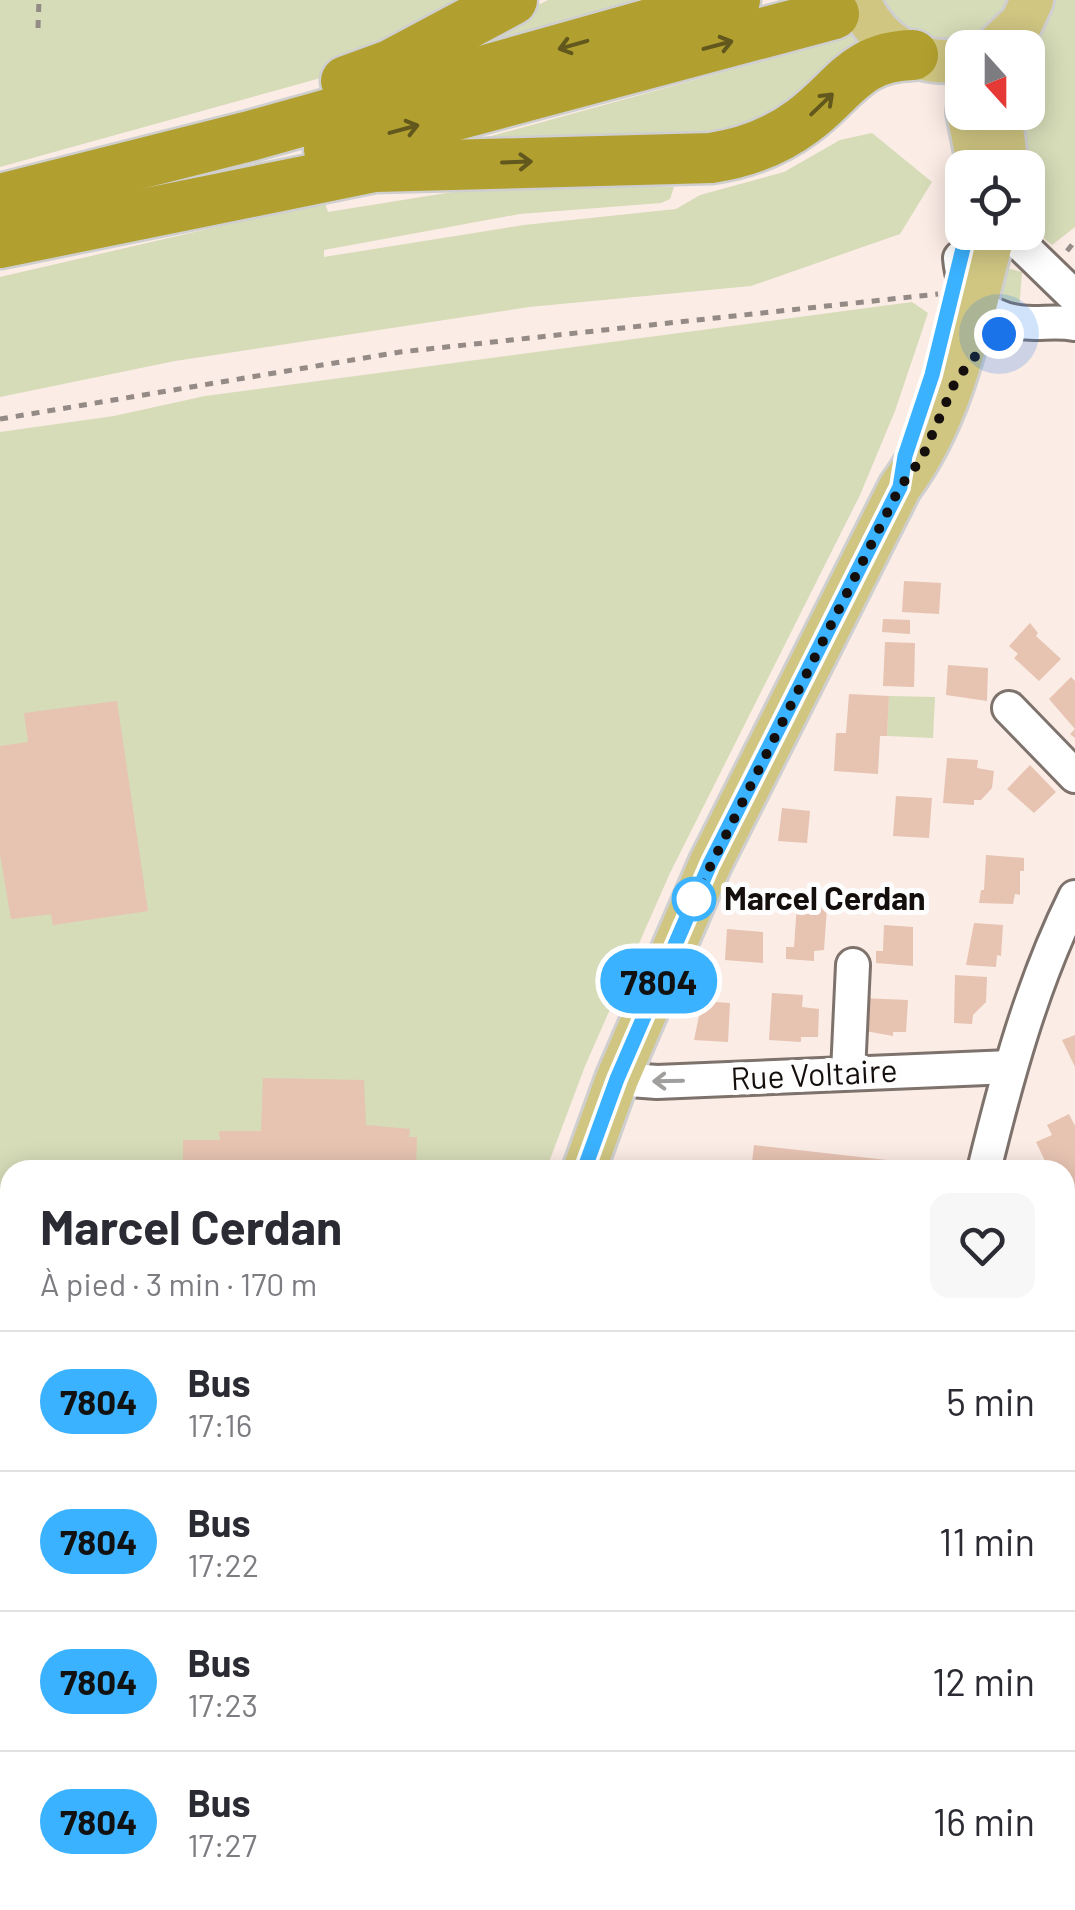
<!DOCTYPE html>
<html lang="fr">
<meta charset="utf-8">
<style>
body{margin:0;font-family:Barlow,sans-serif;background:#f7f7f7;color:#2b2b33;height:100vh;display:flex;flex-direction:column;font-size:38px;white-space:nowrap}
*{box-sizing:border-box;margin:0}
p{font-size:32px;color:#7c7c81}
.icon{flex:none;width:55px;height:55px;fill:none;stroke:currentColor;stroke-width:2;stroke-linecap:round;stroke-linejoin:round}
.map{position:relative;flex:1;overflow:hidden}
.details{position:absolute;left:0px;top:1160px;width:1075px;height:750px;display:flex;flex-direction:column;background:#fff;border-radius:30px 30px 0 0;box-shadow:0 5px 25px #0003}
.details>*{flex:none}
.badge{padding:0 20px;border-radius:32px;font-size:35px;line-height:65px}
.needle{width:65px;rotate:159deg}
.tools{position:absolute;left:945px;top:30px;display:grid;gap:20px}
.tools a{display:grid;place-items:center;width:100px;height:100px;border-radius:20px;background:#fff;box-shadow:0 5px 25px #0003;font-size:50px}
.you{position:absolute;width:50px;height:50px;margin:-25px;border:8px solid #fff;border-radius:50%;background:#1a73e8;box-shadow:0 0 0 15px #1a73e833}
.map>.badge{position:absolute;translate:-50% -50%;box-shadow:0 0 0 5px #fff}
.round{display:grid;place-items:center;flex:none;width:105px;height:105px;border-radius:20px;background:#f7f7f7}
.head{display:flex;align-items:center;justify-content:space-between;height:170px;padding:0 40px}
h1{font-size:48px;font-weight:700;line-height:75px}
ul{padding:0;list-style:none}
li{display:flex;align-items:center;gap:30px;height:140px;padding:0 40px;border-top:2px solid #e1e1e2}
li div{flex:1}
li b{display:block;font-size:38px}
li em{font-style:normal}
li .badge{min-width:110px;font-weight:700;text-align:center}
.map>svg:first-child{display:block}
.green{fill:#d6dbb8}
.building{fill:#e7c3b2}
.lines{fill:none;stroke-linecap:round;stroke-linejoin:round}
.highway-tunnel{stroke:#d8cbc5;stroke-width:50;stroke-dasharray:50 25;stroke-linecap:butt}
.minor-casing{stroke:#7e726c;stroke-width:38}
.major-casing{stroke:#d0cfcf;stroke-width:48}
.highway-casing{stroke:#d0cfcf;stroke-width:55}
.path{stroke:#958b86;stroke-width:5;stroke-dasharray:8 8;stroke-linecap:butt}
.minor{stroke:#fff;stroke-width:32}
.major{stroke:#d0c682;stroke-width:42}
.highway{stroke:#b1a02f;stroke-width:50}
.oneway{stroke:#62581e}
.oneway2{stroke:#a19f9e}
.line-casing{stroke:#fff;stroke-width:22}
.line{stroke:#3bb2ff;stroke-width:15}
.walk{stroke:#140f0d;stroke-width:10;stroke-dasharray:0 18}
.stop-dot{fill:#fff;stroke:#3bb2ff;stroke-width:5}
.labels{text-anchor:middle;stroke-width:10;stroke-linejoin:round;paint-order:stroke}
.stop-label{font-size:32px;font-weight:bold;fill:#140f0d;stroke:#fdfdfd;text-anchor:start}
.street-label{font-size:32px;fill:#140f0d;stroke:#fdfdfd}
</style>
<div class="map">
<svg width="1075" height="1910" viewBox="0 0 1075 1910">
<rect width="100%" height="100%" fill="#fbece5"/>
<g class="green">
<polygon points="0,0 478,0 353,69 0,167"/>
<polygon points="548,0 661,0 428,62"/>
<polygon points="839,0 856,36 856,45 755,134 466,143 847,38"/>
<polygon points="875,0 1014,0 981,37 957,46 907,38"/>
<polygon points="1053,0 1075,0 1075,227 1052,245 1028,225 1028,168 1019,113 1028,112 1026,47"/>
<polygon points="872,133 932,182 900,234 751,286 529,307 175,361 0,397 0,277 303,207 325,203 328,212 496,185 674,187 670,199 661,203 520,214 324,250 324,257 524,225 676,209 700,195 784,172 840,140"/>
<polygon points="1006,268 1022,272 1019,310 990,298"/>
<polygon points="912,302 928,313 895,411 860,495 670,873 585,1066 546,1170 10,1170 10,1603 0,1603 0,432 114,416 205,396"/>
<polygon points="889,696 935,697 933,738 887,736"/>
<rect x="1065" y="1485" width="10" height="305"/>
<rect x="0" y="1643" width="10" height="113"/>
<polygon points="543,1900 743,1900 743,1910 598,1910 624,1900 557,1910 547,1906"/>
</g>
<g class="building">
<polygon points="904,581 941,583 939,614 902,612"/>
<polygon points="883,619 910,620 910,634 882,632"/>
<polygon points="1030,623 1038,633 1036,636 1061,659 1039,681 1014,658 1018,654 1009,646"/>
<polygon points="885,642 915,643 914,687 883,686"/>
<polygon points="948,665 988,668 987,701 946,695"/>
<polygon points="1071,677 1075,681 1075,738 1070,734 1075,729 1049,699"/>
<polygon points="849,694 889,696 887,736 880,736 878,774 834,771 836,733 846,733"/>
<polygon points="117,701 148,911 53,925 51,914 11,919 0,854 0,746 28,742 24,713"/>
<polygon points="947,758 978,760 977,768 994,771 992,788 981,800 974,800 974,805 943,803"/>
<polygon points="1030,765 1056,792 1034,813 1007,789"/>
<polygon points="896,796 932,798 929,838 893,836"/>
<polygon points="782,808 810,811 807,843 778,841"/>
<polygon points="986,855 1024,858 1024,871 1020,871 1020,895 1015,894 1013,904 979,903 981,890 984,890"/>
<polygon points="797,904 827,907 824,950 814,951 814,961 786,959 786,947 794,947"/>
<polygon points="974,923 1003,925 1001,956 997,955 996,967 966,965"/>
<polygon points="884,925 913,927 913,966 876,963 876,951 883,951"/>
<polygon points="727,929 763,932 763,963 725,960"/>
<polygon points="955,975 987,977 986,1002 973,1015 972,1024 954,1023"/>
<polygon points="772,993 803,995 802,1007 819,1009 818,1037 801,1037 801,1042 769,1040"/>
<polygon points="861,998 908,1000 906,1032 893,1032 893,1036 860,1030"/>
<polygon points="702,1001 730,1003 728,1042 694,1040"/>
<polygon points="1075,1035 1075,1067 1062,1040"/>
<polygon points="263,1078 364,1080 366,1125 410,1129 409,1137 417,1137 416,1170 183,1170 183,1140 220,1140 219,1131 261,1131"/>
<polygon points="1069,1114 1075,1126 1075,1262 1065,1267 1065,1170 1044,1170 1042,1165 1046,1163 1036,1142 1052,1135 1047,1125"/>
<polygon points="754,1145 905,1162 904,1170 751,1170"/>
<polygon points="0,1783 7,1783 9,1844 0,1845"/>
<polygon points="10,1871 10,1900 25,1900 25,1908 0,1909 0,1872"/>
<polygon points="1065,1884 1075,1884 1075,1910 1049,1910 1049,1900 1065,1900"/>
<polygon points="51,1900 71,1900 72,1909 51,1910"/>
<rect x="785" y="1900" width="28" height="10"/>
</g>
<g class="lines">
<polyline class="highway-tunnel" points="834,14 897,0"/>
<g class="minor-casing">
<g id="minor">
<polyline points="1008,232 1075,297"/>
<path d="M960,258C963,294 981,317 1019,322C1038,325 1055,320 1075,324"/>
<polyline points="1009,708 1075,776"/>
<polyline points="848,1073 853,965"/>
<polyline points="617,1079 657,1082 1010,1067"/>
<path d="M984,1170C1007,1076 1032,984 1075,897"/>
<polyline points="1065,1461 1075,1460"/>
<polyline points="0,1631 10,1631"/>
<polyline points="1065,1778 1075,1778"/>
<polyline points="212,1900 242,1900"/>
<polyline points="888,1900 889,1910"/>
</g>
</g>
<g class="major-casing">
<g id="major">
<path d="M859,0C876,43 917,67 962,60"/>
<polyline points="995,48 1022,22 1032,0"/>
<polyline points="968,112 979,168"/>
<polyline points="1000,112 1007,168"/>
<path d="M584,1170L617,1079L710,864L900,487C956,412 970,321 994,232"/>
<polyline points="144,1910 152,1900"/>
</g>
</g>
<g class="highway-casing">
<g id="highway">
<polyline points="346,81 390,65 512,0"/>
<polyline points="329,149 834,14"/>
<polyline points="0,199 250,136 735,0"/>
<path d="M0,243L374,167L711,158C745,153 775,142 803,121C844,91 855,56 913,55"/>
</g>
</g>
<g class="path">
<polyline points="38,28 39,0"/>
<polyline points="1067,251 1075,241"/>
<polyline points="0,419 400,352 938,294"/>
<polyline points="1065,1364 1075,1316"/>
<polyline points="405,1910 405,1900"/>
</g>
<use href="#minor" class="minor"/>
<use href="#major" class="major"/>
<use href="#highway" class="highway"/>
</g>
<defs><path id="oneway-shaft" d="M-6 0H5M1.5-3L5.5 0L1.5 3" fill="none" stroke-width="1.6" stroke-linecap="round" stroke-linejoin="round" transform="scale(2.5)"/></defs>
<g class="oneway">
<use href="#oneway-shaft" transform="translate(573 45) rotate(164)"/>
<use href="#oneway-shaft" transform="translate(718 45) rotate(-15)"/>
<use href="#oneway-shaft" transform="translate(822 104) rotate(-44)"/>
<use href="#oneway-shaft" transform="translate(404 129) rotate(-15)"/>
<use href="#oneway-shaft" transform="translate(517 162) rotate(-2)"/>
</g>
<use class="oneway2" href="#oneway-shaft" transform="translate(668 1081) rotate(179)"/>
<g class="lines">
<g class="line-casing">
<polyline id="line" points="584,1170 617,1079 710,864 900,487 905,456 932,375 967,232"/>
</g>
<use href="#line" class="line"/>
<polyline class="walk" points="694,899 900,487 922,458 956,380 978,353 999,334"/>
</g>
<circle class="stop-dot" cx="694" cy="899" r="20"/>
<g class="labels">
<g class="stop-label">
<text x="724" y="910">Marcel Cerdan</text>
</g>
<g class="street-label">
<text transform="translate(814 1075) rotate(-3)" y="11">Rue Voltaire</text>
</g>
</g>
</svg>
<div class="tools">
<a><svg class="needle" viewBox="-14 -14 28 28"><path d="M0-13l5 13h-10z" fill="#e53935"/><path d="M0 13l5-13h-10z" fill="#7c7c81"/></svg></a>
<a><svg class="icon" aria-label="locate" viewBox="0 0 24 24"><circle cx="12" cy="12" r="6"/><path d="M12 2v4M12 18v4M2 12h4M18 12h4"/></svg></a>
</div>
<div class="you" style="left:999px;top:334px"></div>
<b class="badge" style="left:659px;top:981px;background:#3bb2ff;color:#111">7804</b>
<section class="details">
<div class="head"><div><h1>Marcel Cerdan</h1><p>À pied · 3 min · 170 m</p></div><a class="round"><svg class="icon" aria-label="heart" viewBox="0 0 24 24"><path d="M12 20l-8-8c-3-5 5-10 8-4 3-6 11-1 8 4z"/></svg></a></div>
<ul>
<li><span class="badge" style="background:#3bb2ff;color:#111">7804</span><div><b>Bus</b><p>17:16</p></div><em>5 min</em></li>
<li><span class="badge" style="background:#3bb2ff;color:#111">7804</span><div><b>Bus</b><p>17:22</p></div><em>11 min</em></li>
<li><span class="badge" style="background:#3bb2ff;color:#111">7804</span><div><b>Bus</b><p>17:23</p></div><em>12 min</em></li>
<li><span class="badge" style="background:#3bb2ff;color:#111">7804</span><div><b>Bus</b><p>17:27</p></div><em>16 min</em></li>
</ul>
</section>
</div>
